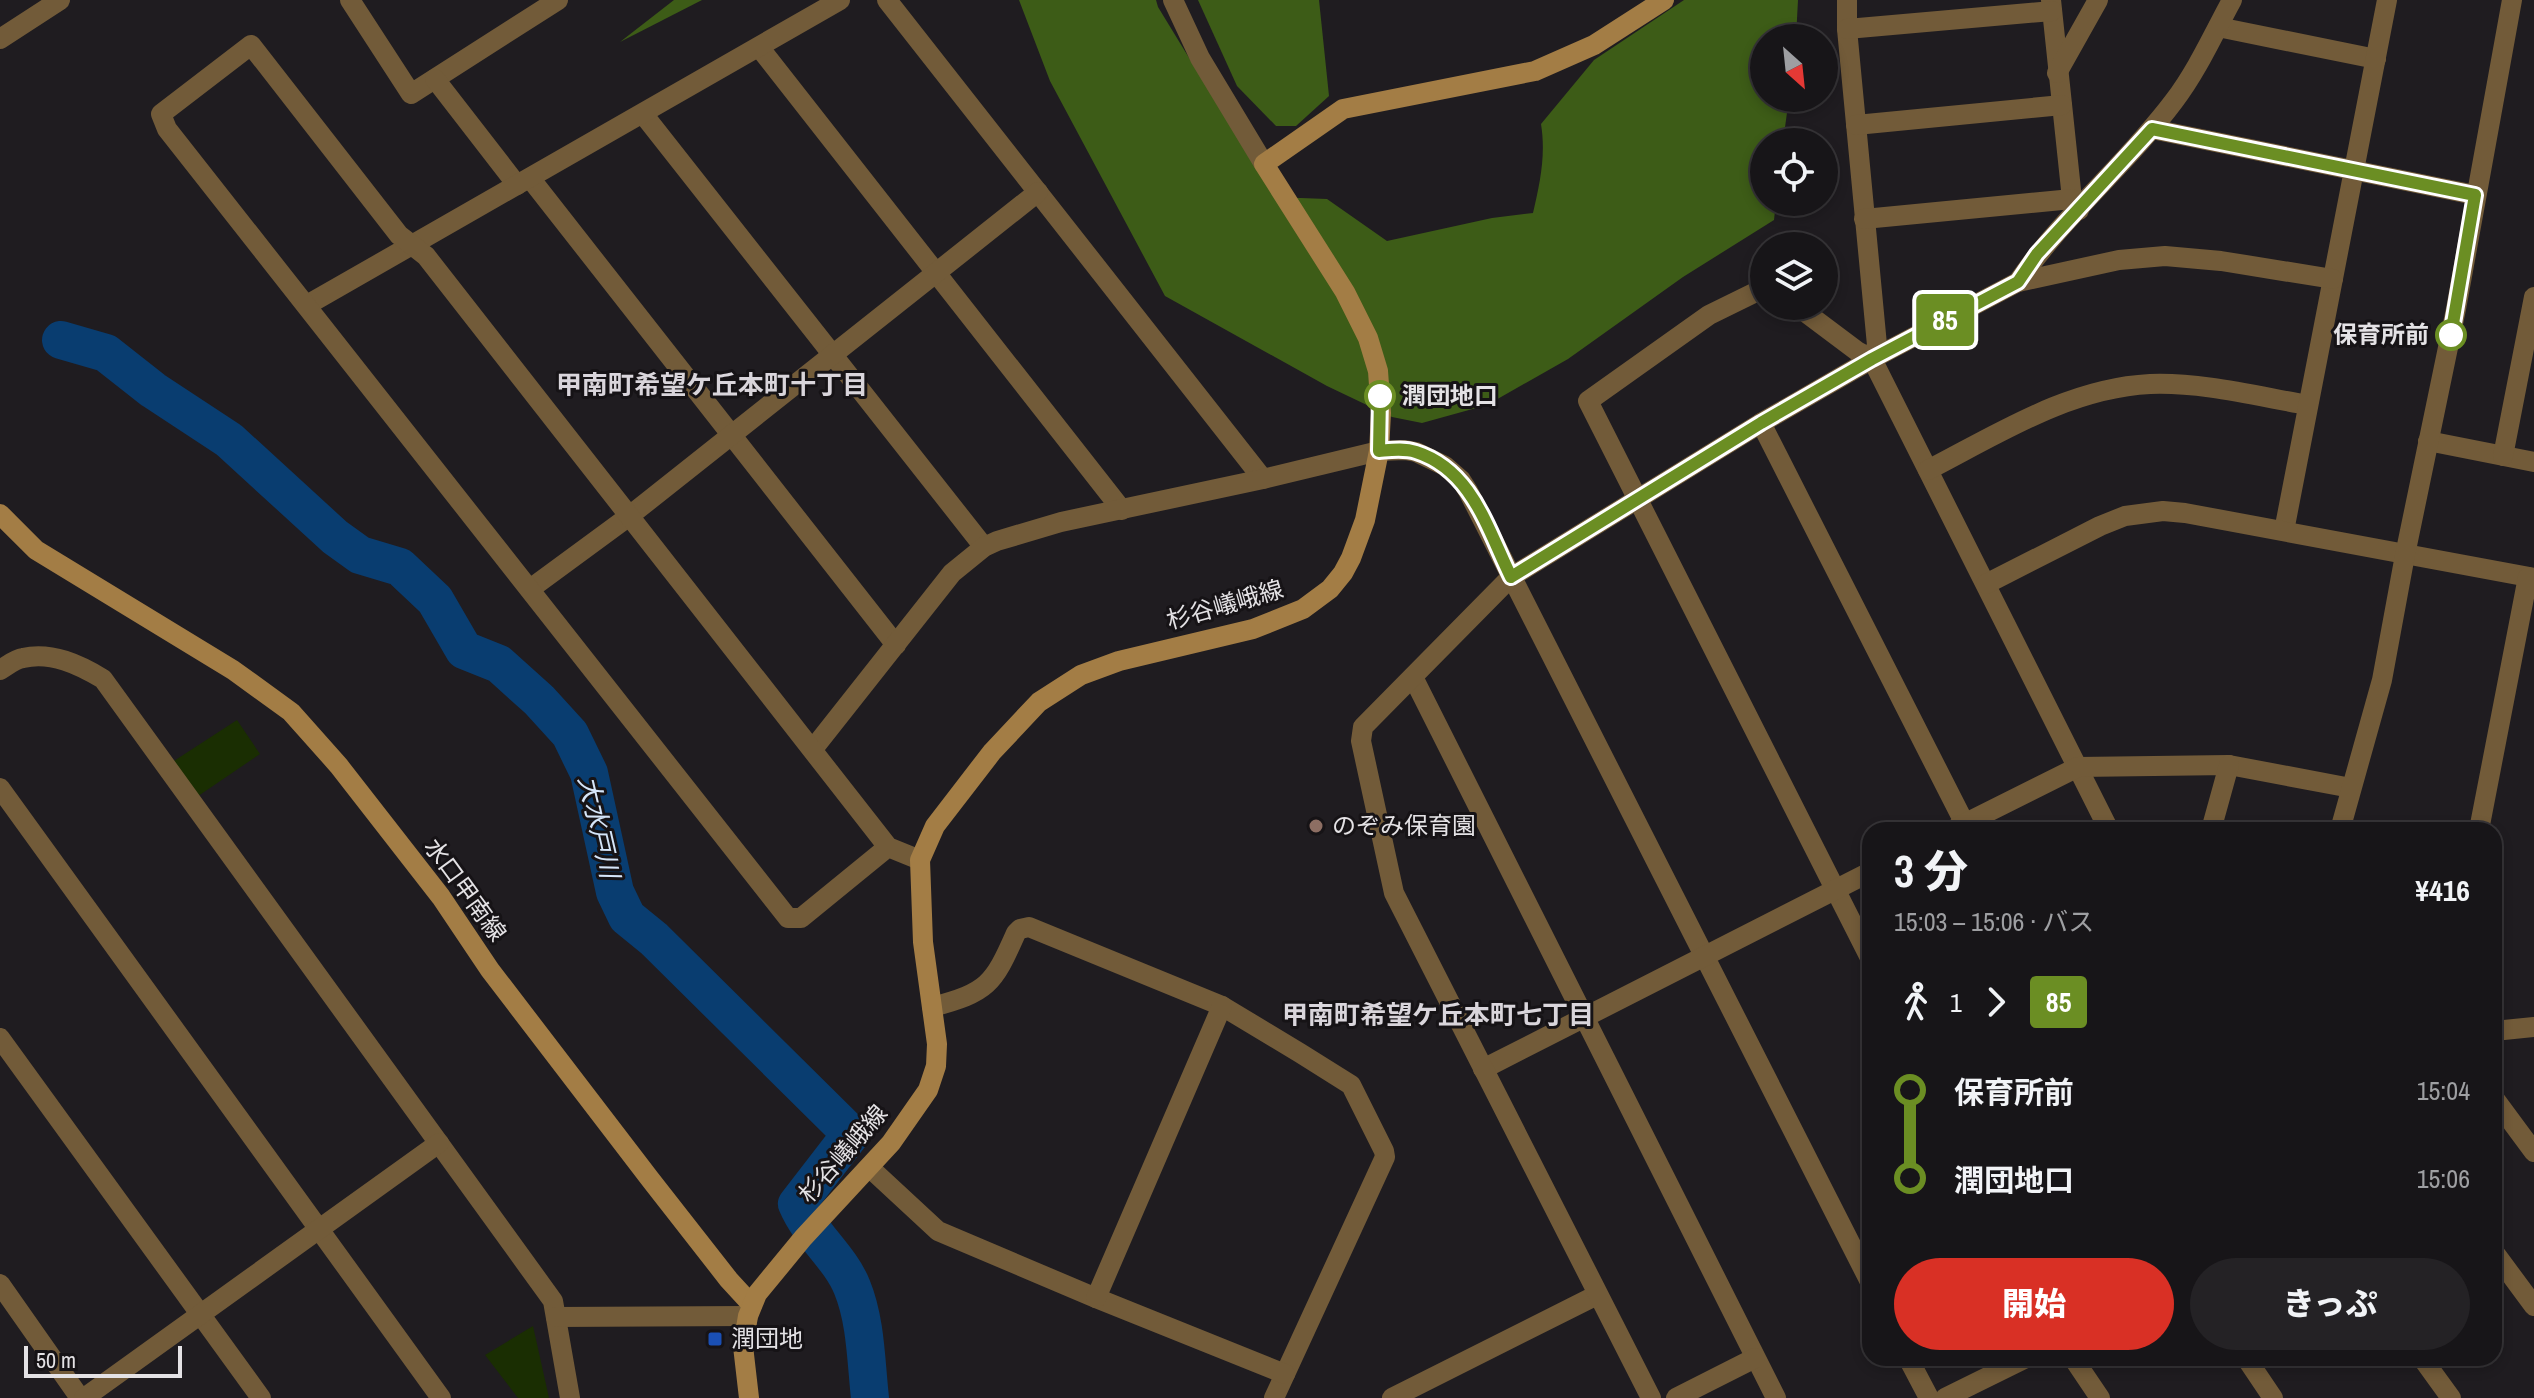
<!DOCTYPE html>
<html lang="ja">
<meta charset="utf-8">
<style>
body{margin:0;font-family:"Archivo Narrow","Noto Sans JP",sans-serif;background:#242225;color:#f1f3f6;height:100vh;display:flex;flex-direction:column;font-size:30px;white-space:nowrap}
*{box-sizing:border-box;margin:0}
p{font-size:26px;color:#9e9fa2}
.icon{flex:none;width:44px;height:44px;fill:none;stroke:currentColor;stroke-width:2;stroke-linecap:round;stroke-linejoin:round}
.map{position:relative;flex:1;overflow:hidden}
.side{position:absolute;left:1862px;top:822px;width:640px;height:544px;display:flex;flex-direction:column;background:#171518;border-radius:24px;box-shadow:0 4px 12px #0003,0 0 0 2px #363437}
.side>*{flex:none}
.badge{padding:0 16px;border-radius:6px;font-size:28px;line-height:52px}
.needle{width:52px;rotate:153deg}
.controls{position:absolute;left:1750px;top:24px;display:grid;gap:16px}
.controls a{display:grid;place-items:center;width:88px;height:88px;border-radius:50%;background:#171518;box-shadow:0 4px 12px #0003,0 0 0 2px #363437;font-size:40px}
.scale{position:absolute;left:24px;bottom:20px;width:158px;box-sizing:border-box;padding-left:8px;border:4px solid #e4e2e5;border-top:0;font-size:22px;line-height:28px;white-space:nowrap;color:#e4e2e5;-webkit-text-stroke:6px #161316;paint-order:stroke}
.map>.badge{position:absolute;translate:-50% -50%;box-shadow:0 0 0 4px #fff}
.legs{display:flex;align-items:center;gap:12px;height:88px;padding:0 32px;font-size:26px}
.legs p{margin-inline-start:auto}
.head{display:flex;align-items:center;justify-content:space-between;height:136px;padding:0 32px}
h1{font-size:44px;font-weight:800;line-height:60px}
.button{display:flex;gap:16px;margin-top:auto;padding:16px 32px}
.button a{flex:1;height:92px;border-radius:48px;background:#d93025;color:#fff;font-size:32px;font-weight:800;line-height:92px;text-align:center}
.button a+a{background:#242225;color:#f1f3f6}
ul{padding:0 32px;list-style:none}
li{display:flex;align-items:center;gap:28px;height:88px;font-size:30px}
li i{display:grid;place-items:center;width:12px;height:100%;margin:0 10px;background:currentColor}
li i::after{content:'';width:20px;height:20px;margin:-10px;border:6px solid;border-radius:50%;background:#171518}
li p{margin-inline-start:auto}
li:first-child i{background:linear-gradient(#0000 50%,currentColor 0)}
li:last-child i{background:linear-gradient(currentColor 50%,#0000 0)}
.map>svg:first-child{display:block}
.green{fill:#1a2e02}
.forest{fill:#3d5c17}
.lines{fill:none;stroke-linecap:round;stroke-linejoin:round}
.river{stroke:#093d70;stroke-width:38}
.minor{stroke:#725b39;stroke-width:20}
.tertiary{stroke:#725b39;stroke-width:20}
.secondary{stroke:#a37d45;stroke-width:20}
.line-1-casing{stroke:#fff;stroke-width:18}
.line-1{stroke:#6b8e23;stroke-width:12}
.stop-1-dot{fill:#fff;stroke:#6b8e23;stroke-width:4}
.education-dot{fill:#8d6e63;stroke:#161316;stroke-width:3}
.transit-dot{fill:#1a4fb4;stroke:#161316;stroke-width:3}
.labels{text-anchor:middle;stroke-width:6;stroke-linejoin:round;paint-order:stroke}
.stop-label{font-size:24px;font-weight:bold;fill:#e4e2e5;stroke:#161316;text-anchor:end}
.street-label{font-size:24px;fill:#e4e2e5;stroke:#161316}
.poi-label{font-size:24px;fill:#e4e2e5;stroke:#161316;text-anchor:start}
.neighbourhood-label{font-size:26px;font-weight:bold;fill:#d9d5db;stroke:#161316}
.water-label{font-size:26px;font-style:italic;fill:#d5e5f9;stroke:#161316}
</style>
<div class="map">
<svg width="2534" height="1398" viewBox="0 0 2534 1398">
<rect width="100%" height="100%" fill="#1f1c20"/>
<g class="green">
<polygon points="237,720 260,754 185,805 160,770"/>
<polygon points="533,1326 549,1398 518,1398 485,1355"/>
</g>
<g class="forest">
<polygon points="674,0 702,0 620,42"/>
<path d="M1019,0H1156L1158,7L1274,197L1327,199L1387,241L1492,218L1533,213C1540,183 1546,155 1541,124L1594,60L1684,0H1798L1796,38H1764V98H1789L1783,142H1764V202H1776L1774,220L1683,277L1568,359L1487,405L1422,423L1392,417L1327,386L1165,296L1050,81Z"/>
<polygon points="1198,0 1319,0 1329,96 1296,126 1276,126 1237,86"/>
</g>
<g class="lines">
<path class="river" d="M61,340L106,353L153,390L229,440L335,537L360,555L400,567L435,600L464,650L499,664L539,700L570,734L589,773L615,892L627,917L654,939L851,1134L797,1204C810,1235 840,1257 852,1287C866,1321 866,1362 870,1398"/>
<g class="minor">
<polyline points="350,0 411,94 558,0"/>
<polyline points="887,0 1263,479"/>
<polyline points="1847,0 1847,29 1877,345 1872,359"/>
<polyline points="2051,0 2072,199 2079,210"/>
<polyline points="2218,27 2376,59"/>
<polyline points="1847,29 2052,11"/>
<polyline points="0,39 60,0"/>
<polyline points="759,47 1122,510"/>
<polyline points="2057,73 2098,0"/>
<polyline points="435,79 517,185"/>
<polyline points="643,114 984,547"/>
<polyline points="1856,125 2062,105"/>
<polyline points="2152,129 2475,195"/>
<polyline points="530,178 896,645"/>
<polyline points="1864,219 2072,199"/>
<path d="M2018,282C2063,216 2126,165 2174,101C2197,71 2214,33 2232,0"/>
<polyline points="1764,288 1709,315 1588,401 1870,958"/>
<polyline points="307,305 840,0"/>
<polyline points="1797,306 1857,351 1872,359 2109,830"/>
<polyline points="1761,423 1968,830"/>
<polyline points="2428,441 2534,462"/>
<polyline points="2503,456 2534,297"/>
<path d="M1928,470C1998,434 2069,388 2150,384C2202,382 2256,396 2308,405"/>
<polyline points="2284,531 2387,0"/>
<polyline points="1986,584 2100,526 2125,516 2163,511 2185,513 2534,578"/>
<polyline points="530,589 628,517 1038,192"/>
<path d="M0,670C7,666 15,659 23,658C51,651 80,665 103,679L553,1301L570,1398"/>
<polyline points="1413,677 1776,1398"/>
<polyline points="813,749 952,573 984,547 997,541 1061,522 1263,479 1379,451 1405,450 1416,452 1445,466 1461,480 1468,491 1870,1282"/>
<polyline points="0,788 441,1398"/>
<polyline points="1956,828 2078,767 2229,765 2351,788"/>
<polyline points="2211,830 2229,765"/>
<polyline points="2479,830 2528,577"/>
<polyline points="888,847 801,918 788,918 167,129 161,114 251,45 399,235 426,256 888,847 920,860"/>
<path d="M932,1007C988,992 993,985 1016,933L1020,929L1029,927L1222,1006L1300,1053L1351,1085L1384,1151L1385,1157L1274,1398"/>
<polyline points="2494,1031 2534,1027"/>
<polyline points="0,1038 261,1398"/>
<polyline points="1483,1069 1870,872"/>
<polyline points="870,1168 938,1231 1096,1298 1285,1374"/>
<polyline points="2494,1252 2534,1306"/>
<polyline points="0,1284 80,1398"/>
<polyline points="1096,1298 1222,1006"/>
<polyline points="556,1317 748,1316"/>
<polyline points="1908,1358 1929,1398"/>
<polyline points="2073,1358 2100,1398"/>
<polyline points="2246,1358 2273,1398"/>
<polyline points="2422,1358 2451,1398"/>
<polyline points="84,1398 439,1143"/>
<polyline points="1392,1398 1597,1295"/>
<polyline points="1651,1398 1394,893 1361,741 1363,727 1511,577 1761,423 1872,359 2018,282 2119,260 2165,256 2221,261 2333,279"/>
<polyline points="1676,1398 1755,1358"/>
</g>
<g class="tertiary">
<polyline points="1173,0 1200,58 1264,164"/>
<polyline points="2340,830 2382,680 2405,555 2456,309 2512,0"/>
<polyline points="2494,1098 2534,1152"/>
<polyline points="1945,1398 2026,1358"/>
</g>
<g class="secondary">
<polyline points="0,514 36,550 233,670 291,712 339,766 441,897 490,970 650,1179 729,1280 752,1305"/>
<polyline points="749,1398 743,1346 748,1316 757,1294 803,1238 891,1143 928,1090 936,1066 937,1044 923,942 920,860 935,826 992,752 1039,702 1081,675 1119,661 1253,629 1303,609 1330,589 1343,573 1351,558 1365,520 1379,451 1381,413 1378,371 1368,338 1345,292 1264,164 1343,109 1535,71 1594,45 1664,0"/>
</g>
</g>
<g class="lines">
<g class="line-1-casing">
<path id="line-1" d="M1380,396L1379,451C1391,450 1404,448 1416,452C1472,470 1487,528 1511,577L1761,423L1872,359L2018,282L2037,254L2152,129L2475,195L2451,335"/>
</g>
<use href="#line-1" class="line-1"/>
</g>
<g class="stop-1-dot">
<circle cx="2451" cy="335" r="14"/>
<circle cx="1380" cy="396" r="14"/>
</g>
<circle class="education-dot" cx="1316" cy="826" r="8"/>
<rect class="transit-dot" x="707" y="1331" width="16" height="16" rx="4"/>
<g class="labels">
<g class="stop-label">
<text x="2429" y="343">保育所前</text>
<text x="1402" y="404" text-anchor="start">潤団地口</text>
</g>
<g class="street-label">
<text transform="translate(1225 605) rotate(-16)" y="8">杉谷嶬峨線</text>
<text transform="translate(465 890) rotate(54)" y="8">水口甲南線</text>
<text transform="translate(843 1154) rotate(-49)" y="8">杉谷嶬峨線</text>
</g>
<g class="poi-label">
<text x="1332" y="834">のぞみ保育園</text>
<text x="731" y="1347">潤団地</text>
</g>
<g class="neighbourhood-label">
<text x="712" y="394">甲南町希望ケ丘本町十丁目</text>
<text x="1438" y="1024">甲南町希望ケ丘本町七丁目</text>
</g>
<g class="water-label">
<text transform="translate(599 827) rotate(77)" y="9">大水戸川</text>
</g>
</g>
</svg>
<div class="controls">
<a><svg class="needle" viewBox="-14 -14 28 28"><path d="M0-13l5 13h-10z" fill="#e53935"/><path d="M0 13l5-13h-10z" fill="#9e9fa2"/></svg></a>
<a><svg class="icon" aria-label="locate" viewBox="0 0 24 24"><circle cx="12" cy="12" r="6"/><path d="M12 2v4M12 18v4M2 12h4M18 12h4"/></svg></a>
<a><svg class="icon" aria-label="layers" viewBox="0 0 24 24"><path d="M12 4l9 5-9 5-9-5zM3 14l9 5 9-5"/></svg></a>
</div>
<div class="scale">50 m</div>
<b class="badge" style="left:1945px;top:320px;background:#6b8e23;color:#fff">85</b>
<section class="side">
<div class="head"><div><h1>3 分</h1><p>15:03 – 15:06 · バス</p></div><b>¥416</b></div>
<div class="legs"><svg class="icon" aria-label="walk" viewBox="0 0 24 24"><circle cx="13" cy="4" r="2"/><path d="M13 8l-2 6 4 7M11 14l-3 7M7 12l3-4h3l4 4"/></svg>1<svg class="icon" aria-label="forward" viewBox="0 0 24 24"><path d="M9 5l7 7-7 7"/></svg><b class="badge" style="background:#6b8e23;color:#fff">85</b></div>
<ul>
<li><i style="color:#6b8e23"></i><b>保育所前</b><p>15:04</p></li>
<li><i style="color:#6b8e23"></i><b>潤団地口</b><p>15:06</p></li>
</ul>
<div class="button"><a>開始</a><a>きっぷ</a></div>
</section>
</div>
